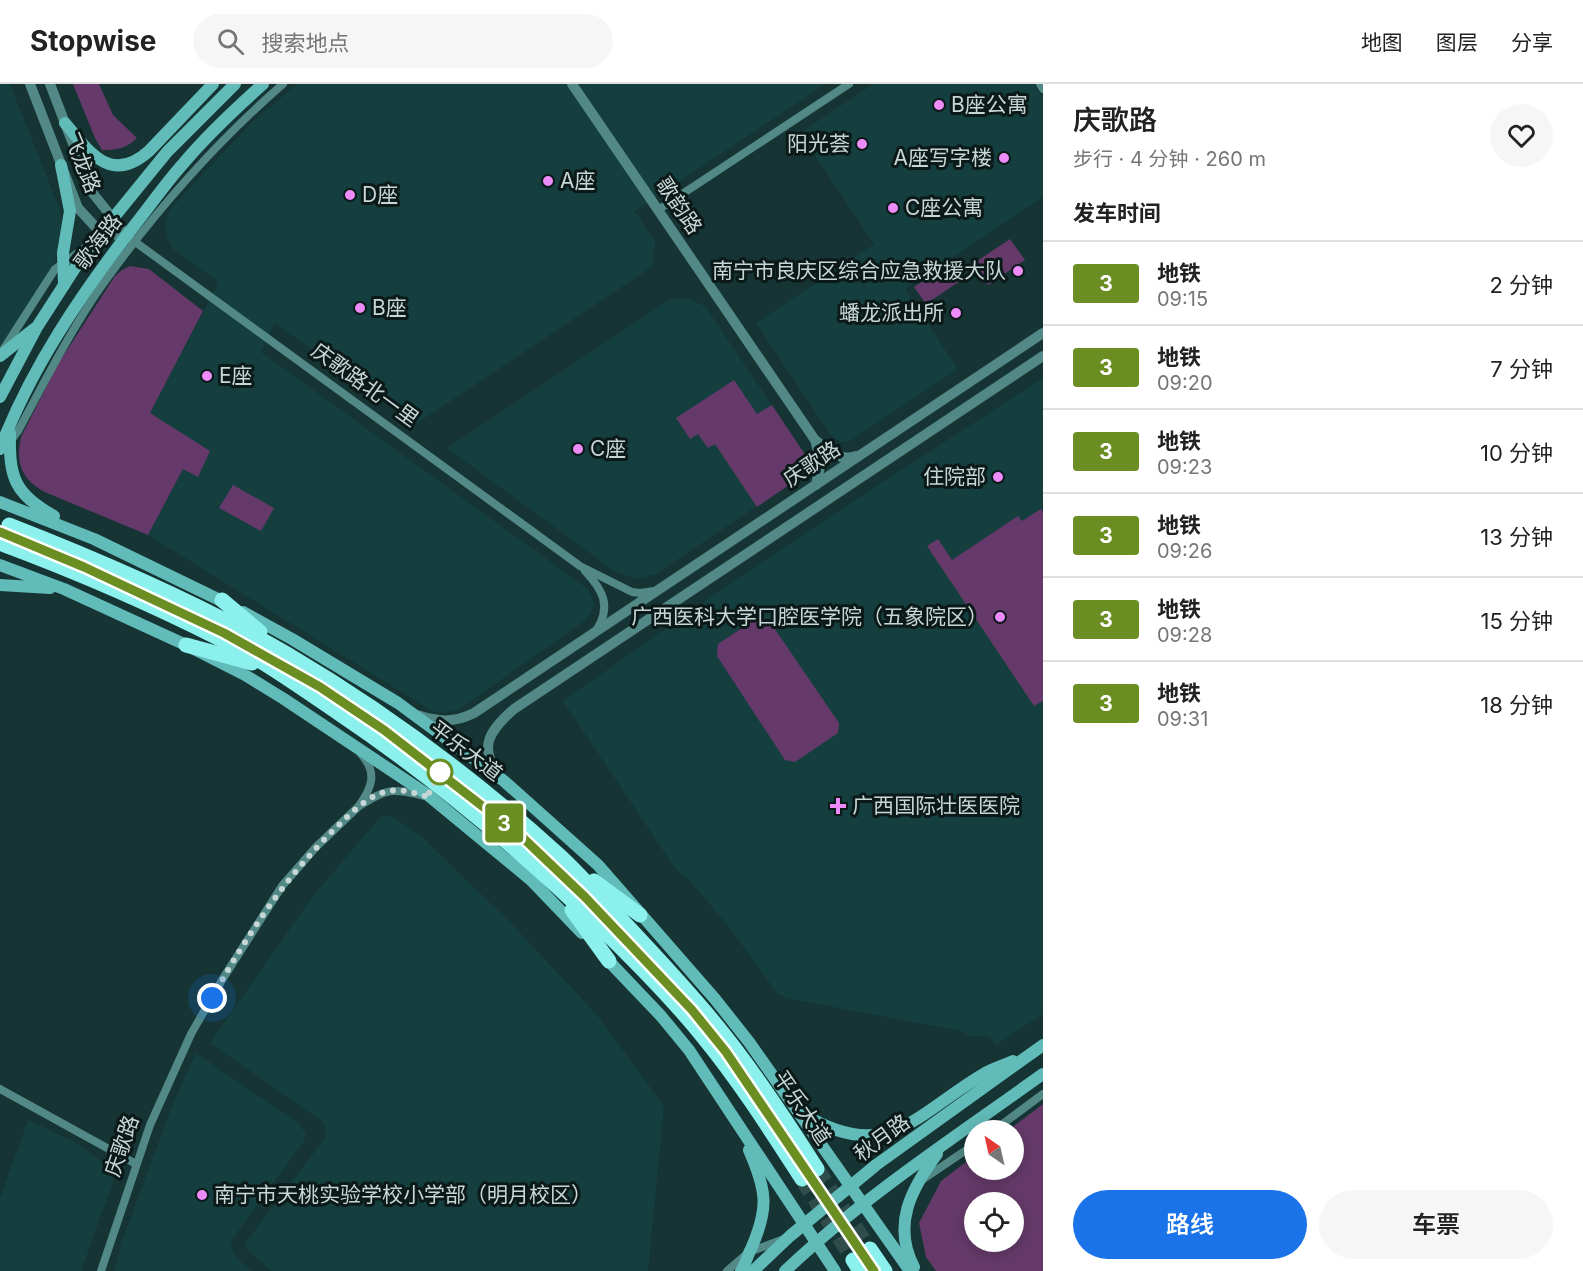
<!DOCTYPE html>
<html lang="zh">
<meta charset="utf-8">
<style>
body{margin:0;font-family:Inter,"Noto Sans SC",sans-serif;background:#f6f6f6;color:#222;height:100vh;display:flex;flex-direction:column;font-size:22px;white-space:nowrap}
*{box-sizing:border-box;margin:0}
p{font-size:20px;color:#767676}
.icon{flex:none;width:33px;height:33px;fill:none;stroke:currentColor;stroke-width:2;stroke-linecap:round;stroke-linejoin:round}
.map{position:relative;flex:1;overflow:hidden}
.sheet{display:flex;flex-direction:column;background:#fff;width:540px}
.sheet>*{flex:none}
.badge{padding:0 12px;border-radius:4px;font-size:21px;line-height:39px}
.needle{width:39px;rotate:326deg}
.tools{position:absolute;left:964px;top:1036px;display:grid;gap:12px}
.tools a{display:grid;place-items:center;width:60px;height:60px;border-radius:50%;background:#fff;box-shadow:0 3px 15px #0003;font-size:30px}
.you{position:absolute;width:30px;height:30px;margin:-15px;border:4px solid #fff;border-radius:50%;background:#1a73e8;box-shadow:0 0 0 9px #1a73e833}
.map>.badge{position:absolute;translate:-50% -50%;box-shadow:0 0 0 3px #fff}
h2{padding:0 30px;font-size:22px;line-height:54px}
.round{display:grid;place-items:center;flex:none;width:63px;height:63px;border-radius:32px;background:#f6f6f6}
.summary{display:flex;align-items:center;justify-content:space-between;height:102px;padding:0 30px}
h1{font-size:28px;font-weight:600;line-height:45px}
.action{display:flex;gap:12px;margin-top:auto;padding:12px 30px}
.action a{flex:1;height:69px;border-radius:36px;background:#1a73e8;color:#fff;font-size:24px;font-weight:600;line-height:69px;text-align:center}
.action a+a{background:#f6f6f6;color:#222}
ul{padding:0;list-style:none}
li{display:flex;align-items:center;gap:18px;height:84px;padding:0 30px;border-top:2px solid #e0e0e0}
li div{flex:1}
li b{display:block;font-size:22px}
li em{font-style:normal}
li .badge{min-width:66px;font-weight:700;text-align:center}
header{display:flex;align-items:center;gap:36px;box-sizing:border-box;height:84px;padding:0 30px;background:#fff;border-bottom:2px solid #e0e0e0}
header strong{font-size:28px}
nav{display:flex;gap:33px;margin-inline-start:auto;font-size:21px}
.search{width:420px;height:54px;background:#f6f6f6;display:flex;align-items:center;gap:15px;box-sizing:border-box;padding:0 21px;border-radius:33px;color:#767676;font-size:22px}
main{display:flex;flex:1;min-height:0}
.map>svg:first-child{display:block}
.built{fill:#143f3e}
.green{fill:#653a6a;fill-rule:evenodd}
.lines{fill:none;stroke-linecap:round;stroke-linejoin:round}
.trunk-tunnel{stroke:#304c4b;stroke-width:15;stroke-dasharray:15 8;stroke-linecap:butt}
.minor{stroke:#528886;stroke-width:8}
.tertiary{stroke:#528886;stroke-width:10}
.secondary{stroke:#61bbb8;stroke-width:12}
.trunk{stroke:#8cf0ec;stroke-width:15}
.line-casing{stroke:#fff;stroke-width:14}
.line{stroke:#6b8e23;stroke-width:9}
.walk{stroke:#c6d7d6;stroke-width:6;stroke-dasharray:0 10.8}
.poi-dot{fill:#ed8cf9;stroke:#0c1919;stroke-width:2}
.stop-dot{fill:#fff;stroke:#6b8e23;stroke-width:3}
.labels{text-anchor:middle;stroke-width:6;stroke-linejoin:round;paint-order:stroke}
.poi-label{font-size:21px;fill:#c6d7d6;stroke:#0c1919;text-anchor:start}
.street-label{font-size:21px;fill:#c6d7d6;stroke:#0c1919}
</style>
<header>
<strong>Stopwise</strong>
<div class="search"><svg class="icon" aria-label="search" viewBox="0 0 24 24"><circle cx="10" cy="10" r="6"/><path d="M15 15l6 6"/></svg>搜索地点</div>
<nav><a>地图</a><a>图层</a><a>分享</a></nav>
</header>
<main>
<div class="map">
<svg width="1043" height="1187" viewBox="0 0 1043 1187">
<rect width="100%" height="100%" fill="#153433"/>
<g class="built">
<polygon points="0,0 10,0 60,126 63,146 61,163 54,178 0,267"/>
<polygon points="297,0 826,0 635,127 655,158 652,183 416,340 275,239 261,268 588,505 594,519 592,526 586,536 458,626 445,629 432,627 148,451 183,385 150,329 219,198 173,165 167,153 165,140 171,124 249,41"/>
<polygon points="873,0 1034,0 1043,13 1043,113 905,205 958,285 850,357 841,358 832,353 756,239 874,160 800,49"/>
<polygon points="670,215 691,215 706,223 808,375 809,383 805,390 656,490 637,495 614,487 447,364"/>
<polygon points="1043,294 1043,930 996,961 989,952 971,952 960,947 786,914 777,909 729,843 689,796 674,783 563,617 706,516 872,405"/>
<polygon points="382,731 393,733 421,752 510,838 597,931 664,1022 648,1187 272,1187 246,1165 245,1160 248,1155 322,1058 326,1051 325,1045 323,1038 210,959 313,812"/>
<polygon points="196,969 298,1039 306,1050 304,1057 231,1157 232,1166 236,1173 251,1187 114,1187 123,1154 174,1017"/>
<polygon points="28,1036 73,1057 104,1079 114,1090 111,1104 81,1187 0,1187 0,1114"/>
</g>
<g class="green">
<path d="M73,0H99L113,31L137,54C126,65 116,66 102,66L95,54Z"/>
<polygon points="1010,155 1025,176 988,201 974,179"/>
<polygon points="949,180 960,197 926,220 914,203"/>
<path d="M130,182L149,185L203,227L150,329L210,367L198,393L183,385L148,451L47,409C22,396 15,380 21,353L58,280L115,192L122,186Z"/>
<polygon points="734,296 757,330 772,321 808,375 809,383 805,390 757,423 715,360 708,364 698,350 690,355 676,334"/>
<polygon points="233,401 274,424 261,447 219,424"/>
<polygon points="1041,425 1043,428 1043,617 1034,622 927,462 938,455 952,476 1018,432 1022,437"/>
<polygon points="754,536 770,538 839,639 838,649 795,678 785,676 717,572 718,560"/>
<path d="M1043,1020V1187H936L926,1173L919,1139L941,1097L975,1071V1086H1014V1047H1007ZM975,1119H1014V1158H975Z"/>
</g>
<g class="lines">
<g class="trunk-tunnel">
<polyline points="817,1085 870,1165"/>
<polyline points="802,1095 853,1176"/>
</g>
<g class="minor">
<polyline points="1040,0 1043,5"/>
<polyline points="658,126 849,0"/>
<polyline points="127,152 580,482 632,508 640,509 654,507"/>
<polyline points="3,266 55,185 86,163"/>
<path d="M10,358L18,347C44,299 69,249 100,204C153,130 214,60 283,0"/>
<path d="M585,487C603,506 612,522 596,547"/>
<path d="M361,670C378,689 372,704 358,723C387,704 392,704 425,712"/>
<polyline points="0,1005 136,1080"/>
<polyline points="993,1047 1043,1010"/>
<polyline points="922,1096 975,1060"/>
<polyline points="101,1187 150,1041 191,950 222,896 282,802 316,763 358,723"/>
<polyline points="727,1187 749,1168 784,1155"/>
</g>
<g class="tertiary">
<polyline points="30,0 78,124 101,149 127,152"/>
<polyline points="50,0 91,107 127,152"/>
<polyline points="572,0 815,356 821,378 816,401"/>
<path d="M815,356C828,366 839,378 856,372"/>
<path d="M417,631C439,638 454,639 474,629L1043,249"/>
<path d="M500,692C477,663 490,646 514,625L1043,272"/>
</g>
<g class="secondary">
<path d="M65,39C89,68 111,101 149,67L213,0"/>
<polyline points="61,81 70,127 63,169 64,201"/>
<polyline points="0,272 34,245"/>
<polyline points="0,313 37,243 84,170 167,68 235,0"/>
<path d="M10,349C9,393 14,410 54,432"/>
<path d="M0,365C31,284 81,210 134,142C150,122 165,100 182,81C206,52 235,25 263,0"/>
<polyline points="0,418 94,455 228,520"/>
<polyline points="0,481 64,505 186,561 245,591 284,615 428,711 531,796 582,849"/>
<polyline points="0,501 50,504"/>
<polyline points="243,528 292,555 398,619 504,697 598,781 715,915 749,958 910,1187"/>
<polyline points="602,870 661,932 689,966 835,1187"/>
<path d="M803,1030C889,1082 917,1028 987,988C995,984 1004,981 1013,977"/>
<path d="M914,1183C892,1141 911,1105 937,1070"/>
<path d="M741,1187C746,1180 747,1172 751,1165C769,1124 767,1107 749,1066"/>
<polyline points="753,1187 790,1152 876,1081 1043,961"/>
<path d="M785,1187C863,1113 955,1053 1043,990"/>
</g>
<g class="trunk">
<path d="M9,441C104,478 199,519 287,570C384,627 476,696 559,771C580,790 598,812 618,832C652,868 686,904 717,942C754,987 786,1036 817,1085"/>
<path d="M2,460C77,488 151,520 222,556C263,576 300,603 337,628C432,692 518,764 600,843C636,878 672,914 704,954C740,998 771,1047 802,1095"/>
<polyline points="222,516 260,548"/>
<polyline points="186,561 252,579"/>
<polyline points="594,797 640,831"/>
<polyline points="572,826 609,877"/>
<polyline points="870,1165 885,1187"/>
<polyline points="853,1176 860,1187"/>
</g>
</g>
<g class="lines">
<g class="line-casing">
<polyline id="line" points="0,448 84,483 224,549 320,603 384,646 521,752 585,813 692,926 726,968 874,1187"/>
</g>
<use href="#line" class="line"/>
<path class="walk" d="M212,914C247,851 287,790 340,740C353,727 367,713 385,708C400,703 415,710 430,713L428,711L440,688"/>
</g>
<g class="poi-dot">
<circle cx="939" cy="21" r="6"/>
<circle cx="862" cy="60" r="6"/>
<circle cx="1004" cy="74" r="6"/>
<circle cx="548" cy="97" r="6"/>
<circle cx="350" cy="111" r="6"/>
<circle cx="893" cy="124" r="6"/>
<circle cx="1018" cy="187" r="6"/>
<circle cx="360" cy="224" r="6"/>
<circle cx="956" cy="229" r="6"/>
<circle cx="207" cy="292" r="6"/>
<circle cx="578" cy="365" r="6"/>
<circle cx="998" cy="393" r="6"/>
<circle cx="1000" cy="533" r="6"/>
<path d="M835 713h6v6h6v6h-6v6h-6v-6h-6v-6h6z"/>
<circle cx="202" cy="1111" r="6"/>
</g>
<circle class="stop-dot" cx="440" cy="688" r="12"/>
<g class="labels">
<g class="poi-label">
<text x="951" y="28">B座公寓</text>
<text x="850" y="67" text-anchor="end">阳光荟</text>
<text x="992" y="81" text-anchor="end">A座写字楼</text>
<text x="560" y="104">A座</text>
<text x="362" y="118">D座</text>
<text x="905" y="131">C座公寓</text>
<text x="1006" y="194" text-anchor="end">南宁市良庆区综合应急救援大队</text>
<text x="372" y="231">B座</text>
<text x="944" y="236" text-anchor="end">蟠龙派出所</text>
<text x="219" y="299">E座</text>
<text x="590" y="372">C座</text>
<text x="986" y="400" text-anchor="end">住院部</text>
<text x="988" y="540" text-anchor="end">广西医科大学口腔医学院（五象院区）</text>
<text x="852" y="729">广西国际壮医医院</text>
<text x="214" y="1118">南宁市天桃实验学校小学部（明月校区）</text>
</g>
<g class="street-label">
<text transform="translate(82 79) rotate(68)" y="7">飞龙路</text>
<text transform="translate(679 122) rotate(56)" y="7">歌韵路</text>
<text transform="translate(98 158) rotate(-53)" y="7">歌海路</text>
<text transform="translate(365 301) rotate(36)" y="7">庆歌路北一里</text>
<text transform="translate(812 380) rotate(-34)" y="7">庆歌路</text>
<text transform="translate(466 667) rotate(37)" y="7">平乐大道</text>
<text transform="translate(802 1024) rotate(56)" y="7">平乐大道</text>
<text transform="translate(882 1054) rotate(-36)" y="7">秋月路</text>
<text transform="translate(122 1062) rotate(-71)" y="7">庆歌路</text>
</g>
</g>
</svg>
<div class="tools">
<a><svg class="needle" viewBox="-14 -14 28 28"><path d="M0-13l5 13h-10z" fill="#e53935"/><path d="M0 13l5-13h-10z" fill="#767676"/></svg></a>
<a><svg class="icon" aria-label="locate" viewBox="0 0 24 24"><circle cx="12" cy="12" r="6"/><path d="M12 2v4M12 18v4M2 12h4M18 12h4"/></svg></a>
</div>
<div class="you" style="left:212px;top:914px"></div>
<b class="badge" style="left:504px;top:739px;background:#6b8e23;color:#fff">3</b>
</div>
<section class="sheet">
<div class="summary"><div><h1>庆歌路</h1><p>步行 · 4 分钟 · 260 m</p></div><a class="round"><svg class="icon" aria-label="heart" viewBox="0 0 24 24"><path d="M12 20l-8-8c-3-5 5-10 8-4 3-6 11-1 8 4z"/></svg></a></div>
<h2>发车时间</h2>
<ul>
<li><span class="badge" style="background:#6b8e23;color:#fff">3</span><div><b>地铁</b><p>09:15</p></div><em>2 分钟</em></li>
<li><span class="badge" style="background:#6b8e23;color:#fff">3</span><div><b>地铁</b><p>09:20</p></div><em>7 分钟</em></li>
<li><span class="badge" style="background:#6b8e23;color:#fff">3</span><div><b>地铁</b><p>09:23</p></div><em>10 分钟</em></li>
<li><span class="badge" style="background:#6b8e23;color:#fff">3</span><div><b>地铁</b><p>09:26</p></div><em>13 分钟</em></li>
<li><span class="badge" style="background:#6b8e23;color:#fff">3</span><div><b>地铁</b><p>09:28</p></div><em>15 分钟</em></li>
<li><span class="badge" style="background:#6b8e23;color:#fff">3</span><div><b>地铁</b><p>09:31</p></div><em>18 分钟</em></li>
</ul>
<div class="action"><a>路线</a><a>车票</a></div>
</section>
</main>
